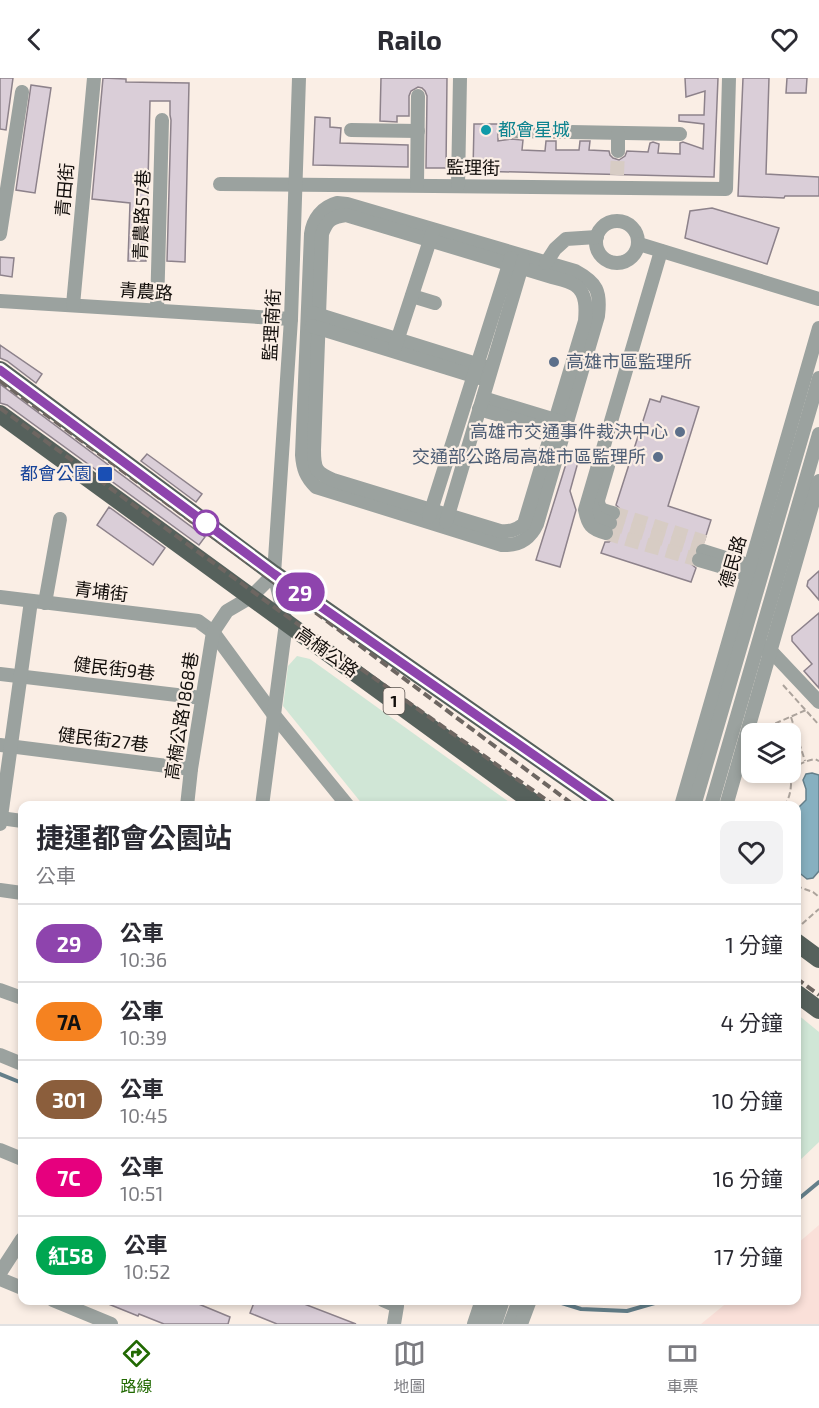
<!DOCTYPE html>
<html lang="zh-TW">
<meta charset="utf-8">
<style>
body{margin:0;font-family:"Exo 2","Noto Sans TC",sans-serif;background:#f2f2f3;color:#2b2b33;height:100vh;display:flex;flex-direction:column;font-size:22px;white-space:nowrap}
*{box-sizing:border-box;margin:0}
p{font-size:20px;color:#7c7c81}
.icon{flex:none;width:33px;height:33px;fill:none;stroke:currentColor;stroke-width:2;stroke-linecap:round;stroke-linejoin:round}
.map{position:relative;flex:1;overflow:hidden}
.side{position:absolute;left:18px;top:723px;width:783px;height:504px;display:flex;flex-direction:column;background:#fff;border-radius:12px;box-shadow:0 3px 9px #0003}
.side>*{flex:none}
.badge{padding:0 12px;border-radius:20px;font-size:21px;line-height:39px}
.buttons{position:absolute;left:741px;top:645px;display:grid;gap:12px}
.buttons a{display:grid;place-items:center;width:60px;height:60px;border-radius:12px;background:#fff;box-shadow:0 3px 9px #0003;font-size:30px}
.map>.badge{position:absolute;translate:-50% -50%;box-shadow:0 0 0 3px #fff}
.round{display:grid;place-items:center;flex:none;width:63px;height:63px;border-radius:12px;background:#f2f2f3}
.summary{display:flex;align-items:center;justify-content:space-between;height:102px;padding:0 18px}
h1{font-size:28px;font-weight:700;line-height:45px}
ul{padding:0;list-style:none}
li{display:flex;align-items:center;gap:18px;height:78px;padding:0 18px;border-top:2px solid #e1e1e2}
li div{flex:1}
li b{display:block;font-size:22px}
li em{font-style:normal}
li .badge{min-width:66px;font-weight:700;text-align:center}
header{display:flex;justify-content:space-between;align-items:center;height:78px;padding:0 18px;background:#fff;font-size:27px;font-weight:700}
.menu{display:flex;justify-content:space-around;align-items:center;height:84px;border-top:2px solid #e1e1e2;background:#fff;font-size:16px;color:#7c7c81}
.menu a{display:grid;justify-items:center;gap:3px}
.menu .active{color:#216902}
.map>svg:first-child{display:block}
.industrial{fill:#fae0d9}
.green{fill:#d0e6d6}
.water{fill:#87b0c0;stroke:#647f8a;stroke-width:1.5}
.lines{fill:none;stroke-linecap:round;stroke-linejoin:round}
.stream{stroke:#647f8a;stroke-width:4}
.building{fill:#daced8;stroke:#8d828b;stroke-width:1.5}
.minor-tunnel{stroke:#d7ccc4;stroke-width:14;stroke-dasharray:14 7;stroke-linecap:butt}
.path{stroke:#aca39c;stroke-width:2;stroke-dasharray:6 3;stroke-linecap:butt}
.minor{stroke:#9ba29f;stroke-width:14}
.major{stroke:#56615c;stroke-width:18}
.rail{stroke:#6d6661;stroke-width:4;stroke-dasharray:9 4.5;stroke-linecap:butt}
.line-casing{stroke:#fff;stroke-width:14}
.line{stroke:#8e44ad;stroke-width:9}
.culture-dot{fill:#0f9aa8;stroke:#faeee5;stroke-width:2}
.service-dot{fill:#5c6f8a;stroke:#faeee5;stroke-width:2}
.transit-dot{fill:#1a4fb4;stroke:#faeee5;stroke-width:2}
.stop-dot{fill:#fff;stroke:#8e44ad;stroke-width:3}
.labels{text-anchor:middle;stroke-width:4.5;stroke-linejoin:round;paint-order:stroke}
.shield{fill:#faeee5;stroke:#58514c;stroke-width:1.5}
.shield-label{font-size:16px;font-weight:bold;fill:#120e0b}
.culture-label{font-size:18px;fill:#0d838f;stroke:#faeee5;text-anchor:start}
.street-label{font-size:18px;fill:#120e0b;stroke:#faeee5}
.service-label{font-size:18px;fill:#4e5e75;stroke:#faeee5;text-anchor:end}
.transit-label{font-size:18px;fill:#164399;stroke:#faeee5;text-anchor:end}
</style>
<header><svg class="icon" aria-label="back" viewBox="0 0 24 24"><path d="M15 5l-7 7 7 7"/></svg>Railo<svg class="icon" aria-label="heart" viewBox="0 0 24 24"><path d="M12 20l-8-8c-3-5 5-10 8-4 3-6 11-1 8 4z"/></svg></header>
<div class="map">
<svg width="819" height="1246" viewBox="0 0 819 1246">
<rect width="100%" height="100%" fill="#faeee5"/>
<polygon class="industrial" points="819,1147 819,1246 701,1246 729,1223 796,1222 797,1166"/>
<g class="green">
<polygon points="297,578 310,581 513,727 363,727 283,628 288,588"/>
<polygon points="797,936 819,954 819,1064 797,1085"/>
</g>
<polygon class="water" points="812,695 819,697 819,793 813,800 807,801 797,793 797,731 806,722 806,711 803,702 806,696"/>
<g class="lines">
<g class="stream">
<polyline points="0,996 22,1005"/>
<polyline points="796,1123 819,1104"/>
<polyline points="552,1222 581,1231 627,1233 665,1222"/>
</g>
</g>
<g class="building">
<polygon points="0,0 13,0 6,52 0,51"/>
<polygon points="103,0 126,1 126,4 189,5 185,184 167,183 171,42 170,37 170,23 150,23 146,183 128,183 130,125 92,121"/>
<polygon points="381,0 447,0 446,90 426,90 427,18 425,13 422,10 418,9 411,13 409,18 409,38 397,38 397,44 380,43"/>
<polygon points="685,0 718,0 714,99 473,93 474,46 498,46 498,63 511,61 523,62 522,72 545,73 546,63 556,63 556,72 579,72 580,63 590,63 589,72 609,73 610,77 613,80 619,82 625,78 627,73 648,74 650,65 653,64 659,66 658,75 680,76 680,65 683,64 703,71 704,46 679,43 679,37 704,37 705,13 686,19"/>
<polygon points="743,0 769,0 766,96 819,99 819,118 785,118 784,120 738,118"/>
<polygon points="787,0 807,0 806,15 786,15"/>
<polygon points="31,7 51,10 35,115 16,112"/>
<polygon points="315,39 330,40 330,49 341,50 340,65 408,67 408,89 313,87"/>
<polygon points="712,130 779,150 767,186 685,160 690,133"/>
<polygon points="0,179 14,180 12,199 0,197"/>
<polygon points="0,267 42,296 36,305 7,283 0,280"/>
<polygon points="0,306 205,459 199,467 7,327 0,325"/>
<polygon points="662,318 699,329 668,428 711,442 704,464 697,467 694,475 691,479 690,485 696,490 691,504 601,475 605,464 609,464 613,461 615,457 615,453 619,447 618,442 622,438 622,433 616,427 650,321 660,324"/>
<polygon points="570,373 580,377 570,413 576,432 560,489 536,482"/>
<polygon points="147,376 202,416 196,424 141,383"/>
<polygon points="109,429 165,470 153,487 97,447"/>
<polygon points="819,493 819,522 807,508 808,503"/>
<polygon points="819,535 819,610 804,593 812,586 792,563 792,558"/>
<polygon points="189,1222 230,1239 228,1246 164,1246 139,1236 138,1238 101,1223"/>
<polygon points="255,1222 294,1222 356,1246 277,1246 250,1235"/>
</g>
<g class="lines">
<g class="minor-tunnel">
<polyline points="617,97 618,73"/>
<polyline points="613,435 705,464"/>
<polyline points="610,445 703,473"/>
<polyline points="606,455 699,482"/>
</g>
<g class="path">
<polyline points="783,607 819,647"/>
<polyline points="791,639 805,683"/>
<polyline points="767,649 806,632"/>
<path d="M784,728C800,706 778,689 815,681L819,683"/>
<polyline points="796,808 813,814 819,819"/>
<polyline points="802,846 819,831"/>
</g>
<g class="minor">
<polyline points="351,52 418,53"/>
<polyline points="516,53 680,56"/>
<polyline points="618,73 618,55"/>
<polyline points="220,106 726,111 729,0"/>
<polyline points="417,107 418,18"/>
<polyline points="458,107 460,0"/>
<path d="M337,125L347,126L575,193C597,205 601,213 598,238L537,446C530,461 519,468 502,467L316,409C306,399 303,391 302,377L311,156C313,141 322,129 337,125Z"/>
<path d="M346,137L552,199C559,201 569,203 575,207C587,215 586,231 585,243L524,446C516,452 510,454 500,453L333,402C316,395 314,391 314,372L322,156C327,142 332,139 346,137Z"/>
<circle cx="617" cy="164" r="21"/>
<polyline points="0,156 22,14"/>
<polyline points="639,166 819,221"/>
<polyline points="546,185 555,171 566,161 597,159"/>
<polyline points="412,218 435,225"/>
<polyline points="0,223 291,241"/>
<polyline points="73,227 94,0"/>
<polyline points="157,232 162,42"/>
<polyline points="313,235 486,289"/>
<polyline points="312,248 480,300"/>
<polyline points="395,269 433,153"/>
<polyline points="483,320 562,344"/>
<polyline points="479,331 561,355"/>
<path d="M608,388L598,422C598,432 604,433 613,435"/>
<path d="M592,427C592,439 599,441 610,445"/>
<polyline points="429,439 511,180"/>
<polyline points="446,444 524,181"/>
<path d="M606,455C591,451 588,447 585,432L661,173"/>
<polyline points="703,473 757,490"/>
<polyline points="699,482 740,494 746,490"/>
<polyline points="0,519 198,543 213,554 274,637 348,728"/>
<polyline points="45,525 60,441"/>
<polyline points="763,570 770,572 819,624"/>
<polyline points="0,596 202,620"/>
<polyline points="0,667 191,691"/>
<polyline points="187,728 191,691 213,554 227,533 251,519 274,496"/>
<polyline points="262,728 286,545 274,496 291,241 299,0"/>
<polyline points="681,728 819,250"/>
<polyline points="694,728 819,300"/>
<polyline points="711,728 819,356"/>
<polyline points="726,728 819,403"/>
<polyline points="0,740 22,743"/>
<polyline points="0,746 31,523"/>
<polyline points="0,812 22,815"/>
<polyline points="0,912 22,920"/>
<polyline points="0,977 22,986"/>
<polyline points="0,1072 22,1081"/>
<polyline points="0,1195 22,1161"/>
<polyline points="0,1201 22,1210"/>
<polyline points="53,1222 111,1246"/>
<polyline points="383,1222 397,1228 394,1246"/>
<polyline points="474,1246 482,1222"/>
<polyline points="485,1246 493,1222"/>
<polyline points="495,1246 503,1222"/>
<polyline points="510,1246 519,1222"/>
<polyline points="521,1246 530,1222"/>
</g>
<g class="major">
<polyline points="0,292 274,496 607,728"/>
<polyline points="0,336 538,728"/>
<polyline points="796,864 819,881"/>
<polyline points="796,915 819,932"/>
</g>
<g class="rail">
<polyline points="0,303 296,520 575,728"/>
<polyline points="0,330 292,542 555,728"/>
<polyline points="796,900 819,917"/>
</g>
</g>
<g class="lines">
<g class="line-casing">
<polyline id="line" points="0,292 274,496 607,728"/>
</g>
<use href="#line" class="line"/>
</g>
<circle class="culture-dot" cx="486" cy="52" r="6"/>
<g class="service-dot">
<circle cx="554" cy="284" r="6"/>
<circle cx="680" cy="354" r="6"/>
<circle cx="658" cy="379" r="6"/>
</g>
<rect class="transit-dot" x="97" y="388" width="16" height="16" rx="3"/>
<circle class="stop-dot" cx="206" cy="445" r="12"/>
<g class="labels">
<rect class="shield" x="383.5" y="610" width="21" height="26" rx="4.5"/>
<g class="shield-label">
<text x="394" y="629">1</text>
</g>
<g class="culture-label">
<text x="498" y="58">都會星城</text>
</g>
<g class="street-label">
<text transform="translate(473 90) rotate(1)" y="6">監理街</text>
<text transform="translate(65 112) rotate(-85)" y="6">青田街</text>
<text transform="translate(142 137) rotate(-88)" y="6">青農路57巷</text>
<text transform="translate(146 214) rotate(4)" y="6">青農路</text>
<text transform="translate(272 247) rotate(-87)" y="6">監理南街</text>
<text transform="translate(733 484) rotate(-74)" y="6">德民路</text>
<text transform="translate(101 514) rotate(7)" y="6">青埔街</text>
<text transform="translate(327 574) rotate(36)" y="6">高楠公路</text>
<text transform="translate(114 591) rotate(7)" y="6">健民街9巷</text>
<text transform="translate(182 638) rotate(-81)" y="6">高楠公路1868巷</text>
<text transform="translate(103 662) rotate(7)" y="6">健民街27巷</text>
</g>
<g class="service-label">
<text x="566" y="290" text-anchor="start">高雄市區監理所</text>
<text x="668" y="360">高雄市交通事件裁決中心</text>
<text x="646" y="385">交通部公路局高雄市區監理所</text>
</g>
<g class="transit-label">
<text x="92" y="402">都會公園</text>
</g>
</g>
</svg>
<div class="buttons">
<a><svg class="icon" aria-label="layers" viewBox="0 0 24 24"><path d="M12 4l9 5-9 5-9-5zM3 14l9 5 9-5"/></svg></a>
</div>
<b class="badge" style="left:300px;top:514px;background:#8e44ad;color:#fff">29</b>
<section class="side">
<div class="summary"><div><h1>捷運都會公園站</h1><p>公車</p></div><a class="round"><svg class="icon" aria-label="heart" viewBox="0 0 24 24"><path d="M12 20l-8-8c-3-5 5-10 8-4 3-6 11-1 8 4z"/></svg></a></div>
<ul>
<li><span class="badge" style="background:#8e44ad;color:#fff">29</span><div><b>公車</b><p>10:36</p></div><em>1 分鐘</em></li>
<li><span class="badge" style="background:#f58220;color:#111">7A</span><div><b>公車</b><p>10:39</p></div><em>4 分鐘</em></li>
<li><span class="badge" style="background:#8b5e3c;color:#fff">301</span><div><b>公車</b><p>10:45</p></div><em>10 分鐘</em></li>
<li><span class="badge" style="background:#e6007e;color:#fff">7C</span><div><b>公車</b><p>10:51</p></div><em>16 分鐘</em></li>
<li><span class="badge" style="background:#00a651;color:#fff">紅58</span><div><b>公車</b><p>10:52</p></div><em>17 分鐘</em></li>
</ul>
</section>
</div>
<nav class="menu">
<a class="active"><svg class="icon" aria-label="directions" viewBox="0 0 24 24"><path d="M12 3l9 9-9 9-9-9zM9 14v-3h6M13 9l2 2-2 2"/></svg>路線</a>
<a><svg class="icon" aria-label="map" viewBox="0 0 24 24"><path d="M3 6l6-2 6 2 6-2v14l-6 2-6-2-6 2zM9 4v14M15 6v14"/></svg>地圖</a>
<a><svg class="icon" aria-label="tickets" viewBox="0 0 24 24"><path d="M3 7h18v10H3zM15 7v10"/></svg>車票</a>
</nav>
